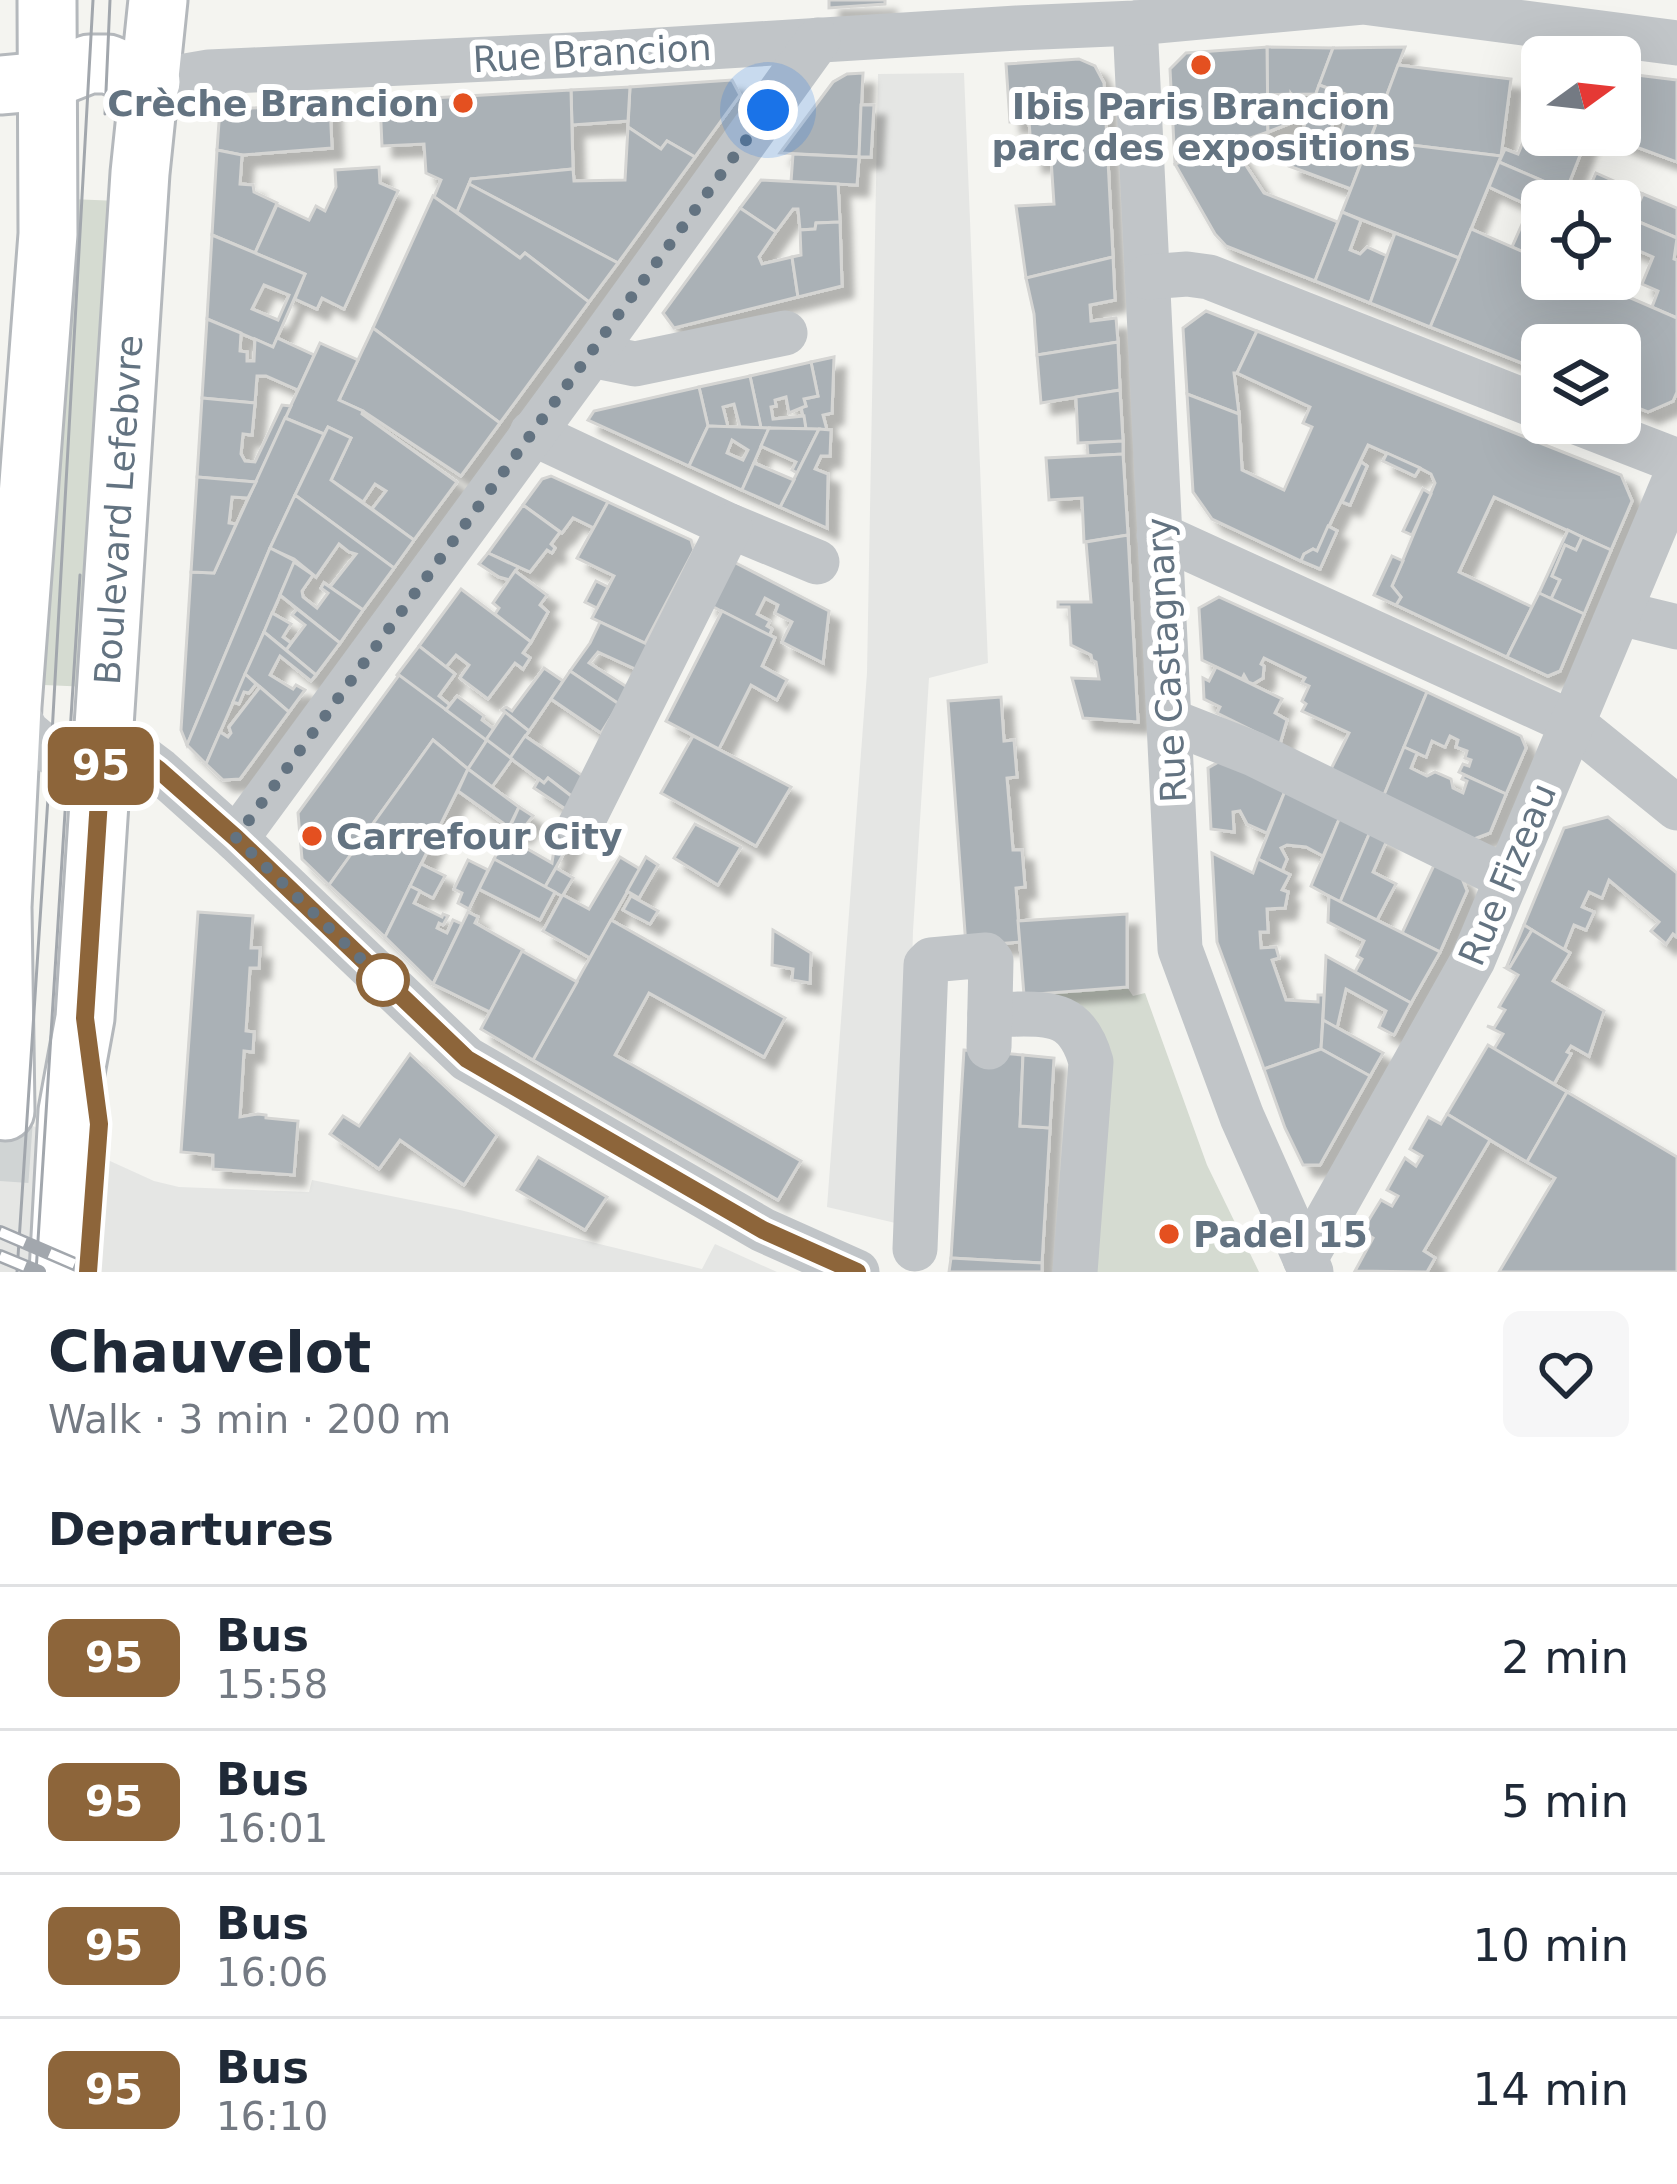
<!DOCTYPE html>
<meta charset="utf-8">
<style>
body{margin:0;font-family:"DejaVu Sans",sans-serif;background:#f6f6f7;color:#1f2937;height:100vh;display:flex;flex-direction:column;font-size:45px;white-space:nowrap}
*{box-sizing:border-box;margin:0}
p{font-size:39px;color:#747a83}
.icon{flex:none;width:66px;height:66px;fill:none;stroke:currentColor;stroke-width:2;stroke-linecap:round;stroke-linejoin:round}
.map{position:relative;height:1272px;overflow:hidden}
.drawer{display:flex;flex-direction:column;background:#fff;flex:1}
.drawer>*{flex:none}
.badge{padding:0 24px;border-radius:18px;font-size:42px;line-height:78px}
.needle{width:78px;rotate:75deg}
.tools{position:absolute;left:1521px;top:36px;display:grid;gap:24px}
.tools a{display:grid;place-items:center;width:120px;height:120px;border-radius:18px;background:#fff;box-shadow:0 12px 48px #0002;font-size:60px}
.you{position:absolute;width:60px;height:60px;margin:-30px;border:9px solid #fff;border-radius:50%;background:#1a73e8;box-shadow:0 0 0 18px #1a73e833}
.map>.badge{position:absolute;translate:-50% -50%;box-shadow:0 0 0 6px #fff}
h2{padding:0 48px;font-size:45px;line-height:108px}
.round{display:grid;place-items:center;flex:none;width:126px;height:126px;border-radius:18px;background:#f6f6f7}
.overview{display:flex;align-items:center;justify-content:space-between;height:204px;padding:0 48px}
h1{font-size:57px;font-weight:800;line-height:90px}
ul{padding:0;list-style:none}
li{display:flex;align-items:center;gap:36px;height:144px;padding:0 48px;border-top:3px solid #e0e1e3}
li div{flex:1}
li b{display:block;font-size:45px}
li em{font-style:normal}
li .badge{min-width:132px;font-weight:700;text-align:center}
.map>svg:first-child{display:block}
.built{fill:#e5e6e4}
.green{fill:#d5dbd1}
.building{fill:#aab1b6;stroke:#d5d5d3;stroke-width:3;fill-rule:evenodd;filter:url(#shadow)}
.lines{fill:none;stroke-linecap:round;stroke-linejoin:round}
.major-tunnel{stroke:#d0d4d4;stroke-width:57;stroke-dasharray:57 28;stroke-linecap:butt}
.major-casing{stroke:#b4b8bc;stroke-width:63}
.minor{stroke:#c1c5c8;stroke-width:45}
.major{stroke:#fff;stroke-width:57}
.tram{stroke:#a2a7ad;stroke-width:3}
.rail-casing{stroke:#a2a7ad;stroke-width:14}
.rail{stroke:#fff;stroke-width:9;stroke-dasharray:27;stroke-linecap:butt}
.line-casing{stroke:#fff;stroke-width:27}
.line{stroke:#8d653a;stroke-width:18}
.walk{stroke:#637381;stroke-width:12;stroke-dasharray:0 21.6}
.poi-dot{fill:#e45020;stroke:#fff;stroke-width:4.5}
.stop-dot{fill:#fff;stroke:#8d653a;stroke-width:6}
.labels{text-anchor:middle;stroke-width:12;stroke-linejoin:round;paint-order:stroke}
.street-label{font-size:36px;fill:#637381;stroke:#fff}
.poi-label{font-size:36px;font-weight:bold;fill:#637381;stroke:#fff;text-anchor:start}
</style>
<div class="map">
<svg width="1677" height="1272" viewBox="0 0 1677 1272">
<defs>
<filter id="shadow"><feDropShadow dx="11" dy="11" stdDeviation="3" flood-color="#0004"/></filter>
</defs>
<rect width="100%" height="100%" fill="#f4f4f0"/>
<g class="built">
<polygon points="964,73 988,663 929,678 913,931 904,1225 827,1207 867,673 878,74"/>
<polygon points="0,1111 154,1181 179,1187 309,1192 312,1180 460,1210 702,1269 715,1244 777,1272 0,1272"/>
</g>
<g class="green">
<polygon points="71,199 118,201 90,687 44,685"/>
<polygon points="1127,987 1133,996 1145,993 1207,1165 1259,1272 1083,1272 1100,1049 1030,994"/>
</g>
<g class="building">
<polygon points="829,0 885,0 885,4 829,8"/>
<polygon points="1267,47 1333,48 1316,94 1267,95"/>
<polygon points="1267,47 1268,132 1175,164 1170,69 1186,53"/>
<polygon points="1405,47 1382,108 1319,85 1333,48"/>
<polygon points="1079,59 1095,66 1104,83 1113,257 1026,278 1016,206 1054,204 1051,159 1032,161 1029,121 1010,122 1006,64"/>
<polygon points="1527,63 1542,64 1542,100 1539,100 1538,111 1523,106"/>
<polygon points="1398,65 1511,79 1501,156 1370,140"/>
<polygon points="863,73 859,157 780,153 833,82 847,74"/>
<polygon points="1620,73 1677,80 1677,162 1604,135 1620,135"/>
<polygon points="732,80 740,95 695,157 667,141 661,149 628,127 630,87"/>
<polygon points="1319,85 1345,94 1326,141 1302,132"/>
<polygon points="630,87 628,121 572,125 571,90"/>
<polygon points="571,90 573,169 471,179 457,212 434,197 441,180 426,173 424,144 382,146 380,101"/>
<polygon points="1291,94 1291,123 1268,132 1267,95"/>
<polygon points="1291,94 1295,100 1313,101 1306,118 1291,123"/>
<polygon points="1354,98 1382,108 1363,157 1336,147"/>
<polygon points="330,104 332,148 242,155 217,150 219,122 231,109"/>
<polygon points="861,105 874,105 871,157 859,157"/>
<polygon points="1536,111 1542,113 1542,135 1588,135 1566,191 1499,162 1505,149 1518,154"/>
<polygon points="628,127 661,149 667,141 695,157 618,263 469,184 471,179 573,169 574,181 625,180"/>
<polygon points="1302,132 1318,138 1316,143 1343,155 1345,151 1363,157 1351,189 1289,166"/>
<polygon points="1370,140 1501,156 1459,258 1342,212"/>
<polygon points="1232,144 1264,193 1338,222 1315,281 1226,246 1215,234 1175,164"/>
<polygon points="217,150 242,155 240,184 253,185 254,192 277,203 255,253 212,235"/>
<polygon points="793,154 859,157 857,185 791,182"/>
<polygon points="1499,162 1564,190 1560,201 1542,201 1542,260 1512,247 1530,206 1489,187"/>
<polygon points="379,167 380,183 398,191 344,309 322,298 317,309 295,299 305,274 255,253 277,205 309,220 316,206 325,211 336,187 335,170"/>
<polygon points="1596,173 1643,194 1632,219 1620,214 1620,201 1591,201 1566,191 1568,185 1587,193"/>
<polygon points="761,180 838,184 840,222 816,223 815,229 800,230 798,209 793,209 776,232 740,208"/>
<polygon points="469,184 618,263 589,302 525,253 520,258 457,212"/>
<polygon points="1643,194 1677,208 1677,238 1632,219"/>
<polygon points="433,196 520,258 525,253 589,302 500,423 373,328"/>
<polygon points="740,208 776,232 759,257 762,264 792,257 798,297 674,328 663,313"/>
<polygon points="1342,212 1361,220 1350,250 1360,254 1367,247 1387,256 1370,303 1315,281"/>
<polygon points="1632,219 1677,238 1674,259 1677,260 1677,318 1652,307 1658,291 1642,284 1653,257 1621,243"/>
<polygon points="840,222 842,286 798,297 792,257 801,255 800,230 815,229 816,223"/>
<polygon points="1471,229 1542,260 1542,279 1587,279 1677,318 1677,392 1673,401 1648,412 1620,401 1620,345 1542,345 1542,371 1430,327"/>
<polygon points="1395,233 1459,258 1430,327 1370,303"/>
<path d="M212,235L305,274L273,347L207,319ZM264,285L289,295L278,320L252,309Z"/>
<polygon points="1113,257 1115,300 1090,305 1091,321 1116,318 1118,342 1037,355 1034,314 1026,278"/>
<polygon points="1206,311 1257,331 1237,373 1234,373 1239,414 1187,394 1183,328"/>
<polygon points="207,319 241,333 240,351 247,352 247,361 254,361 255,339 273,347 277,338 314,355 298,390 266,376 257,376 255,403 202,398"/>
<polygon points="373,328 500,423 461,476 363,411 339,400"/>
<polygon points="1257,331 1621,475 1632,501 1611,550 1494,497 1459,572 1532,607 1507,657 1396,605 1401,597 1392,586 1435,483 1431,474 1420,468 1368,445 1317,551 1313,549 1304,554 1301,561 1212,519 1193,492 1187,394 1239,414 1242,470 1284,490 1312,427 1303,423 1310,407 1237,373"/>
<polygon points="1118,342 1120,390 1041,403 1037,355"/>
<polygon points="320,343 358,360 339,400 363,411 362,414 457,482 414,540 372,509 386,491 375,484 363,502 331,480 351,438 328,427 324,434 285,418"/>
<polygon points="834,357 832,413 823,415 827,430 806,429 801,407 806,406 804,399 818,396 811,362"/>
<polygon points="811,362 818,396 804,399 806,406 789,413 786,397 775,400 776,406 771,407 773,419 804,416 806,429 761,428 750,376"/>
<polygon points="750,376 761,428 740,427 734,404 723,407 728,427 708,426 699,387"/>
<polygon points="699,387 708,426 689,466 588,420 594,411"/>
<polygon points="1120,390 1123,441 1078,443 1076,397"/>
<polygon points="202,398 255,403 252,435 243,434 241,454 245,461 255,462 282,405 291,406 256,482 197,477"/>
<polygon points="285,418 324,434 270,548 187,745 181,730 191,572 214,573"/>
<path d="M708,426L769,428L742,490L689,466ZM732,440L748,450L743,460L727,453Z"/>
<polygon points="328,427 351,438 331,480 414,540 394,568 295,495"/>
<polygon points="769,428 819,429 797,473 792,470 796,462 761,446"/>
<polygon points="819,429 831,430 830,456 821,456 815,469 828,474 827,528 780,507"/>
<polygon points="1123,441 1123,454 1088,456 1087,443"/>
<polygon points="1387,453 1420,468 1415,476 1383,461"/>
<polygon points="1123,454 1128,535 1084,542 1082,498 1049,500 1046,458"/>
<polygon points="1361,462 1367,466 1350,505 1342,502"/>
<polygon points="754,463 794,480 780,507 742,490"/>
<polygon points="551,476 608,502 594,528 573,518 562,533 523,505 542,479"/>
<polygon points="197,477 256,482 248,498 232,497 229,523 236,524 214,573 191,572"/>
<polygon points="1423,489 1431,494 1412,535 1403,531"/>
<polygon points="295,495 394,568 363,610 330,587 356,554 349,552 339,544 316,577 294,559 270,548"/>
<polygon points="608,502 691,540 694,550 645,643 592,618 614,576 577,558"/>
<polygon points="523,505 560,532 551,544 555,548 552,553 547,550 530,572 488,553"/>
<polygon points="1328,526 1337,531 1320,569 1301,561 1304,554 1313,549 1317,551"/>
<polygon points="1568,530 1582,537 1576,550 1565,545 1552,576 1560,580 1551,599 1539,593"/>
<polygon points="1128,535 1138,722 1083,718 1072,678 1099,679 1096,662 1092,660 1091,655 1071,645 1069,607 1058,607 1058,602 1091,602 1086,542"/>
<polygon points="1582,537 1611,550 1584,614 1551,599 1560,580 1552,576 1565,545 1576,550"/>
<polygon points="270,548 295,561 206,764 187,745"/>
<polygon points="488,553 518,567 510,580 499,577 479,564"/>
<polygon points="1392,556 1403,561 1392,586 1401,597 1396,605 1374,595"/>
<polygon points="728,559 829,611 823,663 782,642 792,622 775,613 778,605 765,598 757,614 770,621 767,626 772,629 769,636 706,603"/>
<polygon points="294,562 313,575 302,591 303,597 317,608 328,593 321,588 324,583 363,610 340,643 280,595"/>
<polygon points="515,571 547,595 540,605 548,612 531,642 495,614 499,608 493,603"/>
<polygon points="596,581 608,587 597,608 585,602"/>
<polygon points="461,589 531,642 523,653 530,658 523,669 515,663 488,699 460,678 469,665 456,655 446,667 419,646"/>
<polygon points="1539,593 1584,614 1560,671 1548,676 1507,657"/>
<polygon points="1219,597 1427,692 1384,795 1331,769 1349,733 1302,711 1306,704 1302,701 1309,686 1302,683 1305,678 1264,658 1261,664 1264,666 1263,678 1253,684 1248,682 1244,675 1242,679 1202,660 1199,608"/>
<polygon points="297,609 340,643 316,675 286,650 305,625 292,615"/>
<polygon points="722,611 775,638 762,666 787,680 777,700 751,685 719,749 666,721"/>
<polygon points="272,613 291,624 283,637 291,643 286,650 264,632"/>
<polygon points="600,622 657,649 644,673 598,652 589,663 635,692 626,709 570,671 590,643"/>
<polygon points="264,632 316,675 311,681 280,656 270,675 293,689 296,685 305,690 289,712 245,674"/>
<polygon points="419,646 455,674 439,696 450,705 446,710 397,675"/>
<polygon points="1216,667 1282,699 1275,713 1287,720 1280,744 1217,713 1220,707 1204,699 1203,678 1209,681"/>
<polygon points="544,668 563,681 529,731 502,710 506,707 512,711"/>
<polygon points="570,671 619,704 601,733 551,699"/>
<polygon points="245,674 256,684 249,693 244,692 239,704 233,702"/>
<polygon points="399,675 487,740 468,769 433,740 329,885 302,859 298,813"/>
<polygon points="260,687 289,712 240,779 223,780 206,764 220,732 228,737 231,733 229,727"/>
<polygon points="1427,692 1521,736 1526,748 1506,794 1459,772 1463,764 1469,766 1471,760 1465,758 1467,751 1456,747 1458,740 1450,736 1445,747 1432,741 1426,757 1404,747"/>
<polygon points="457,696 484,716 482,720 494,729 486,740 446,710"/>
<polygon points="1001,697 1004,741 1014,740 1017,777 1007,778 1013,850 1022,850 1025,887 1016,888 1020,942 966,946 948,701"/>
<polygon points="505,712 529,731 510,758 486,740"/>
<polygon points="525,736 590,781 579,802 548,778 544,783 510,758"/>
<polygon points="693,736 791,787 756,846 661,793"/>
<polygon points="433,740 468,769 385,937 329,885"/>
<polygon points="487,740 512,759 492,787 468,769"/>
<polygon points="1404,747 1417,753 1411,768 1427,776 1435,772 1451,779 1453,788 1463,793 1467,781 1462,779 1464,775 1506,794 1490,833 1474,839 1384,795"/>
<polygon points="1222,760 1285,791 1267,833 1247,824 1240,811 1233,812 1234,832 1211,829 1208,768"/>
<polygon points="468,769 519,807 506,833 500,829 503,823 458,791"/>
<polygon points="548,778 579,802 573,814 534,788 539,779 544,783"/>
<polygon points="1285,791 1340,817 1323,856 1306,847 1287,845 1281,848 1287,859 1282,871 1258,859"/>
<polygon points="519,807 533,816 520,833 510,827"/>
<polygon points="1340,817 1370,832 1340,902 1311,886"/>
<polygon points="1608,817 1677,873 1677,937 1673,934 1666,944 1651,931 1659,922 1609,880 1602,898 1589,892 1582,907 1594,912 1586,930 1574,925 1564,950 1524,925 1564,828"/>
<polygon points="695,824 741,847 718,885 674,858"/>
<polygon points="558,830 570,842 545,887 494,859 505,836 552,863 554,849 549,846"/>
<polygon points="1370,832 1387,840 1373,872 1396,884 1377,920 1340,902"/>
<polygon points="1212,853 1253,873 1258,859 1290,875 1282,890 1288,892 1285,908 1267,909 1268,932 1260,932 1261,948 1276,947 1279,958 1272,960 1286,1000 1318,1002 1318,995 1324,995 1321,1049 1264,1069 1217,942"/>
<polygon points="620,857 640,869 590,958 543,931 562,896 545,887 556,868 573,878 563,895 589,909"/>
<polygon points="646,857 658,865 639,898 627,891"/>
<polygon points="494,859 555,892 540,920 479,889"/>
<polygon points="468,860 488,870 469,909 458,903 462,893 454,889"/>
<polygon points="1435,863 1461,876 1467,891 1440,952 1402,933"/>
<polygon points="421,864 445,876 433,898 410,886"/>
<polygon points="410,886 420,891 414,903 442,917 443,914 448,916 443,925 439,923 437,928 447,933 453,920 462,924 433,984 385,937"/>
<polygon points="631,896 658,911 650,924 623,910"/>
<polygon points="1329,896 1440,952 1411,1003 1355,972 1362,959 1357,956 1364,941 1328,922"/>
<polygon points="198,912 253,916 251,948 260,948 259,968 250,968 246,1031 254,1032 253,1052 244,1051 240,1117 258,1114 266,1115 266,1118 298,1121 294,1175 213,1169 213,1155 181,1152"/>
<polygon points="468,912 478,917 475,923 523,950 490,1012 433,984"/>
<polygon points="1127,914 1127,987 1024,995 1018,921"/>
<polygon points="611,920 785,1018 764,1057 649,993 615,1055 801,1161 778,1200 533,1060"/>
<polygon points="1524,925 1532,930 1510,967 1507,966"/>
<polygon points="773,930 811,953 810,983 792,980 793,969 772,965"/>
<polygon points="1532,930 1570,953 1553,981 1604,1011 1589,1056 1571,1046 1567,1052 1571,1054 1554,1084 1494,1049 1503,1034 1487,1026 1494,1028 1505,1010 1499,1007 1518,975 1506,968 1510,967"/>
<polygon points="522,951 577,982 533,1060 481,1029"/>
<polygon points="1326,956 1411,1003 1394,1035 1379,1027 1386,1011 1346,989 1337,1028 1323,1020"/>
<polygon points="1323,1020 1383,1053 1370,1076 1321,1049"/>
<polygon points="1488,1045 1567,1092 1527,1162 1447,1114"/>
<polygon points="1321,1049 1370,1076 1320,1165 1303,1165 1285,1128 1264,1069"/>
<polygon points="964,1050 1023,1055 1020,1126 1050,1128 1042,1263 951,1258"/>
<polygon points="410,1054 497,1135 464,1185 400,1140 379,1169 330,1134 343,1116 359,1126"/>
<polygon points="1023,1055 1054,1058 1050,1128 1020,1126"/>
<polygon points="1567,1092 1677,1157 1677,1272 1499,1272 1555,1178 1527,1162"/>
<polygon points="1447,1114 1490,1140 1424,1251 1435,1258 1427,1272 1355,1271 1373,1238 1362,1231 1381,1200 1392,1206 1398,1196 1387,1190 1405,1158 1416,1166 1422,1156 1410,1149 1428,1117 1441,1124"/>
<polygon points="538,1157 607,1197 585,1230 517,1190"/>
<polygon points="951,1258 1042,1263 1042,1272 949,1272"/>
</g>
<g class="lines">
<polyline class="major-tunnel" points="0,1181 5,1111"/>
<g class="major-casing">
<g id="major">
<polyline points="0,85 46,81 89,64 108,64 151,82"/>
<polyline points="5,1111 2,907 12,706 48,234 47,0"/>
<path id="s1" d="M59,1272L68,1111L85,1018L140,173L158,0"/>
</g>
</g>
<g class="minor">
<polyline points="1135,23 1180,949 1242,1117 1311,1272"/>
<polyline points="151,82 209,72 253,70 595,54 1017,28 1135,23 1363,2 1677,43"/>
<polyline points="1147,277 1187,274 1209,277 1542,408"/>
<polyline points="591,355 635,364 785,333"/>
<polyline points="1579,423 1677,461"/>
<polyline points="532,433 730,526 817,562"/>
<polyline points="1159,535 1572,723 1677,808"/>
<polyline points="1620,613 1677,627"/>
<polyline points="12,706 27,732 51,752 139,755 159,770 236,839 467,1059 763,1230 857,1272"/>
<polyline points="1170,721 1254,754 1507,878"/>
<polyline points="580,826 730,526"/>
<polyline points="236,839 591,355 818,40"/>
<path d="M990,1014C1040,1016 1075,1003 1091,1062L1075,1272"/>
<polyline points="915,1249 926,965 931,960 986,955 991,961 989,1047"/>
<polyline points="1305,1259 1473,960 1677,474"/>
</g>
<use href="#major" class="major"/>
<g class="tram">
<polyline points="105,114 110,0"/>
<polyline points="17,1272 51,752 93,0"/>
<polyline points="36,1272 80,575"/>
</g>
<g class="rail-casing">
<g id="rail">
<polyline points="0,1232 93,1272"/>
<polyline points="0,1256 39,1272"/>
</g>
</g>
<use href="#rail" class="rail"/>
</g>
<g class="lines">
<g class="line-casing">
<polyline id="line" points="88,1272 99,1124 85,1018 102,753 139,755 159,770 236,838 467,1059 763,1230 857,1272"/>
</g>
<use href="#line" class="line"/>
<polyline class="walk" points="383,980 387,984 236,838 768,110"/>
</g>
<g class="poi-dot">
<circle cx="1201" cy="65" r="12"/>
<circle cx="463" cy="103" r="12"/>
<circle cx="312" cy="836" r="12"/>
<circle cx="1169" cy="1234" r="12"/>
</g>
<circle class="stop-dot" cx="383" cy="980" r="24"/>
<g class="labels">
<g class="street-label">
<text transform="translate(592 53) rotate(-3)" y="13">Rue Brancion</text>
<text dy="13" stroke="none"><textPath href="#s1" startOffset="765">Boulevard Lefebvre</textPath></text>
<text transform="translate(1166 660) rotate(-93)" y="13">Rue Castagnary</text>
<text transform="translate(1507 874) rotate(-67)" y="13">Rue Fizeau</text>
</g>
<g class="poi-label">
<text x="439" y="116" text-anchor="end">Crèche Brancion</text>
<text x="1201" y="119" text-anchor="middle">Ibis Paris Brancion<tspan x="1201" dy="41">parc des expositions</tspan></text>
<text x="336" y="849">Carrefour City</text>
<text x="1193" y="1247">Padel 15</text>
</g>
</g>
</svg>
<div class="tools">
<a><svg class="needle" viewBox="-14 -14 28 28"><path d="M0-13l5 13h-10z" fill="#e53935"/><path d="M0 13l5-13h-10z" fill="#747a83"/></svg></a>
<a><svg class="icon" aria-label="locate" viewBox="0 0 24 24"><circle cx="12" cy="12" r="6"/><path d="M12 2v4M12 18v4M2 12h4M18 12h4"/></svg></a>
<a><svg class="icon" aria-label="layers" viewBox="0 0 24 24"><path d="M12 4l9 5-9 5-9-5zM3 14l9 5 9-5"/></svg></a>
</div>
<div class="you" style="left:768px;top:110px"></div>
<b class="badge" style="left:101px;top:766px;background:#8d653a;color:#fff">95</b>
</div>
<section class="drawer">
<div class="overview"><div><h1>Chauvelot</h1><p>Walk · 3 min · 200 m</p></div><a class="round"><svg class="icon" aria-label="heart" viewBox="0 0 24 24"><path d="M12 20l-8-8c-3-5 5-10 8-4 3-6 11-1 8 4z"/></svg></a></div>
<h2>Departures</h2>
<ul>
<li><span class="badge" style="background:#8d653a;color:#fff">95</span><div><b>Bus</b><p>15:58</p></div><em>2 min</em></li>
<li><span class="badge" style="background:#8d653a;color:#fff">95</span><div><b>Bus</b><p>16:01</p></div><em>5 min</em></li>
<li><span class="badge" style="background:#8d653a;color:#fff">95</span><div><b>Bus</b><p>16:06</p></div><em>10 min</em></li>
<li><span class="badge" style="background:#8d653a;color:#fff">95</span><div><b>Bus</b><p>16:10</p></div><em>14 min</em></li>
</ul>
</section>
